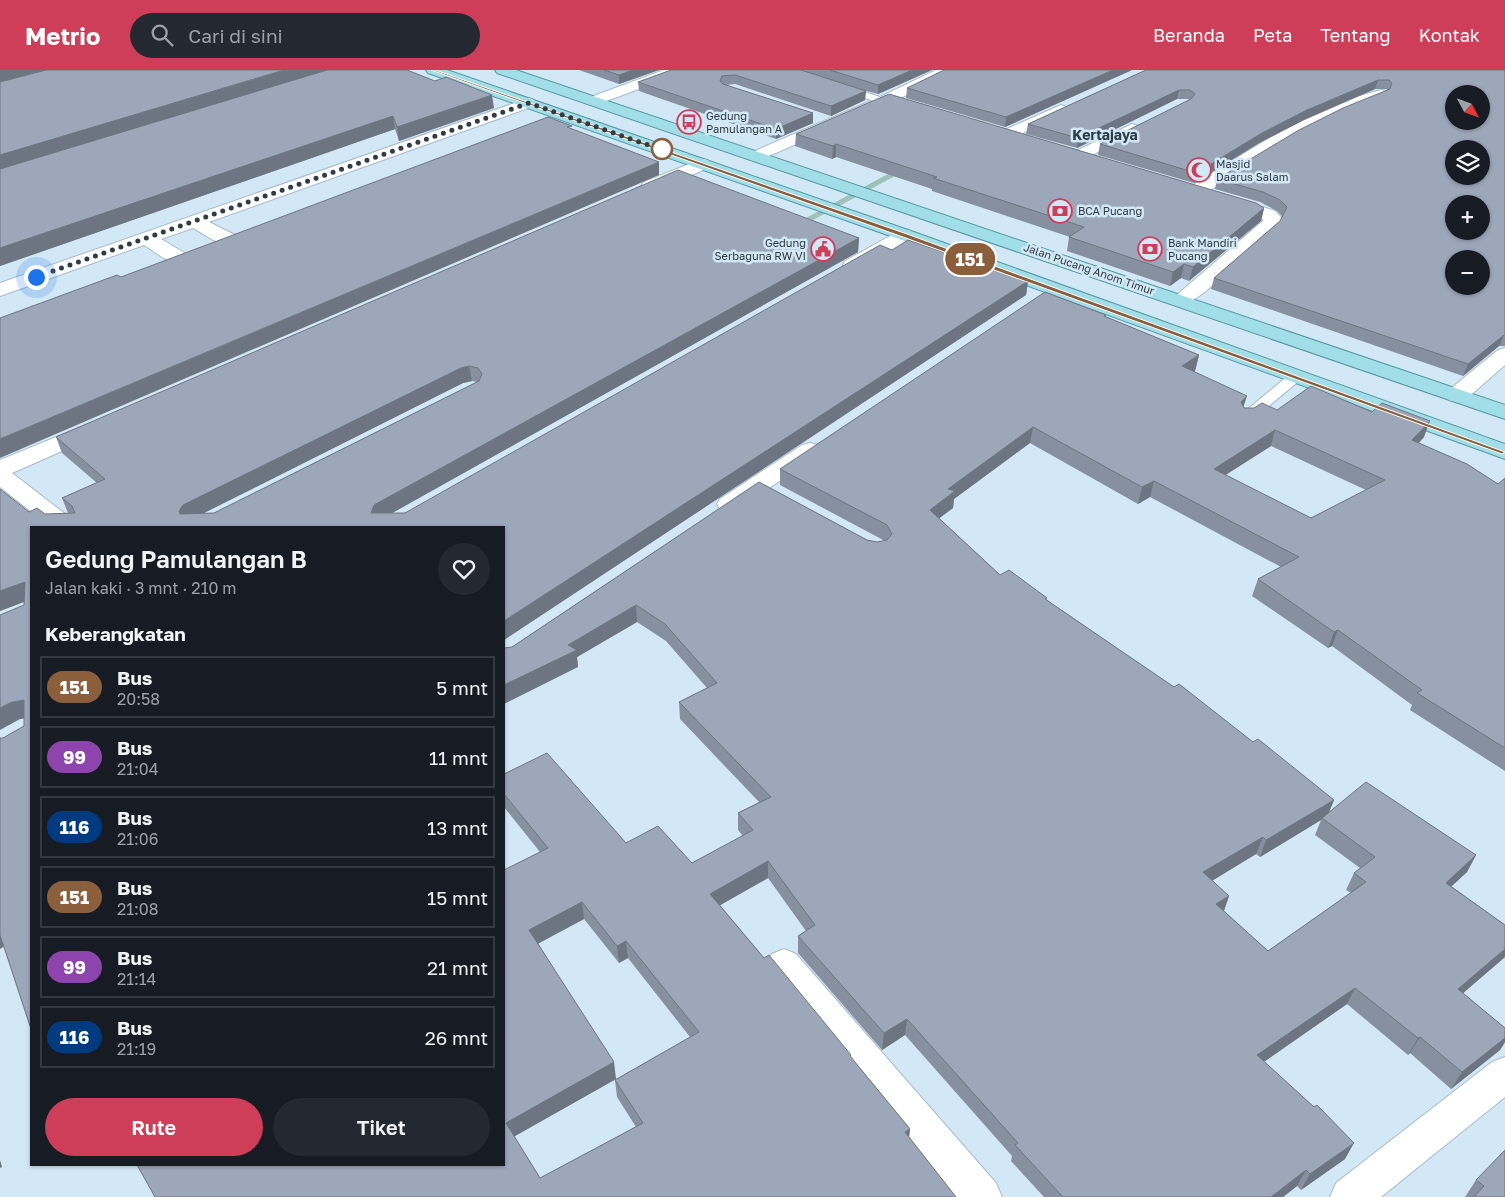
<!DOCTYPE html>
<html lang="id">
<meta charset="utf-8">
<style>
body{margin:0;font-family:"Golos Text",sans-serif;background:#242831;color:#f1f3f6;height:100vh;display:flex;flex-direction:column;font-size:19px;white-space:nowrap}
*{box-sizing:border-box;margin:0}
p{font-size:16px;color:#9ea1a6}
.icon{flex:none;width:28px;height:28px;fill:none;stroke:currentColor;stroke-width:2;stroke-linecap:round;stroke-linejoin:round}
.map{position:relative;flex:1;overflow:hidden}
.drawer{position:absolute;left:30px;top:456px;width:475px;height:640px;display:flex;flex-direction:column;background:#171b24;border-radius:0px;box-shadow:0 1px 4px #0004}
.drawer>*{flex:none}
.badge{padding:0 10px;border-radius:16px;font-size:18px;line-height:32px}
.needle{width:32px;rotate:131deg}
.controls{position:absolute;left:1445px;top:15px;display:grid;gap:10px}
.controls a{display:grid;place-items:center;width:45px;height:45px;border-radius:50%;background:#171b24;box-shadow:0 1px 4px #0004;font-size:25px}
.you{position:absolute;width:25px;height:25px;margin:-12px;border:4px solid #fff;border-radius:50%;background:#1a73e8;box-shadow:0 0 0 8px #1a73e833}
.map>.badge{position:absolute;translate:-50% -50%;box-shadow:0 0 0 2px #fff}
h2{padding:0 15px;font-size:19px;line-height:45px}
.round{display:grid;place-items:center;flex:none;width:52px;height:52px;border-radius:26px;background:#242831}
.summary{display:flex;align-items:center;justify-content:space-between;height:85px;padding:0 15px}
h1{font-size:24px;font-weight:600;line-height:38px}
.primary-button{display:flex;gap:10px;margin-top:auto;padding:10px 15px}
.primary-button a{flex:1;height:58px;border-radius:30px;background:#ce3e58;color:#fff;font-size:20px;font-weight:600;line-height:58px;text-align:center}
.primary-button a+a{background:#242831;color:#f1f3f6}
ul{padding:0;list-style:none}
li{display:flex;align-items:center;gap:15px;height:62px;margin:0 10px 8px;padding:0 5px;border:2px solid #363941;border-radius:0px}
li div{flex:1}
li b{display:block;font-size:19px}
li em{font-style:normal}
li .badge{min-width:55px;font-weight:700;text-align:center}
header{display:flex;align-items:center;gap:30px;box-sizing:border-box;height:70px;padding:0 25px;background:#ce3e58;color:#fff}
header strong{font-size:24px}
nav{display:flex;gap:28px;margin-inline-start:auto;font-size:18px}
.search{width:350px;height:45px;background:#242831;display:flex;align-items:center;gap:12px;box-sizing:border-box;padding:0 18px;border-radius:28px;color:#9ea1a6;font-size:19px}
.map>svg:first-child{display:block}
.lines{fill:none;stroke-linecap:round;stroke-linejoin:round}
.stream{fill:#9dc2b9;fill-rule:evenodd}
.service-casing{stroke:#a6bbc9;stroke-width:2}
.minor-casing{stroke:#a6bbc9;stroke-width:2}
.tertiary-casing{stroke:#a6bbc9;stroke-width:2}
.primary-casing{stroke:#5197a2;stroke-width:2}
.service{fill:#fff;fill-rule:evenodd}
.minor{fill:#fff;fill-rule:evenodd}
.tertiary{fill:#fff;fill-rule:evenodd}
.primary{fill:#a1dee7;fill-rule:evenodd}
.wall{fill:#8790a0;fill-rule:evenodd}
.shaded-wall{fill:#6e7582}
.building{fill:#9da7ba;stroke:#6e7582;fill-rule:evenodd}
.line{fill:#8b5e3c;stroke:#fff}
.walk{stroke:#323b41;stroke-width:5;stroke-dasharray:0 9}
.stop-dot{fill:#fff;stroke:#8b5e3c;stroke-width:2.5}
.labels{text-anchor:middle;stroke-width:5;stroke-linejoin:round;paint-order:stroke}
.far-poi-label{font-size:11px;fill:#323b41;stroke:#d2e8f7;text-anchor:start}
.far-street-label{font-size:11px;fill:#323b41;stroke:#d2e8f7}
.far-quarter-label{font-size:14px;font-weight:bold;fill:#2a3d48;stroke:#d2e8f7}
</style>
<header>
<strong>Metrio</strong>
<div class="search"><svg class="icon" aria-label="search" viewBox="0 0 24 24"><circle cx="10" cy="10" r="6"/><path d="M15 15l6 6"/></svg>Cari di sini</div>
<nav><a>Beranda</a><a>Peta</a><a>Tentang</a><a>Kontak</a></nav>
</header>
<div class="map">
<svg width="1505" height="1127" viewBox="0 0 1505 1127">
<rect width="100%" height="100%" fill="#d2e8f7"/>
<g class="lines">
<polygon class="stream" points="903,96 910,98 798,158 791,156"/>
<g class="service-casing">
<g id="service">
<polygon points="843,15 886,29 888,31 883,34 840,20 840,16"/>
<polygon points="1295,303 1302,307 1300,310 1251,351 1241,351 1239,348 1241,345 1290,304"/>
</g>
</g>
<g class="minor-casing">
<g id="minor">
<polygon points="664,0 685,0 683,3 598,34 588,34 585,31 588,28"/>
<polygon points="936,0 954,0 952,3 888,34 762,89 750,89 748,86 750,83 878,28"/>
<path d="M1381,20L1386,21L1388,24L1386,27C1320,52 1261,86 1203,125L1197,126L1191,125L1188,121C1195,111 1210,105 1219,99C1268,68 1325,33 1381,20Z"/>
<path d="M529,28L534,30L537,33L534,36L209,152L239,167L241,171L239,175C223,179 206,165 193,158L161,169L188,185L190,189L188,193C172,197 157,183 144,175L0,226V213Z"/>
<polygon points="1061,35 1066,37 1069,40 1066,43 1012,68 1000,68 998,65 1000,62"/>
<polygon points="1132,54 1138,56 1140,59 1138,62 1084,89 1072,89 1070,86 1072,83"/>
<polygon points="702,89 708,90 710,94 708,98 656,120 650,121 644,120 641,116 644,112"/>
<polygon points="1229,126 1275,141 1282,148 1282,152 1206,221 1188,234 1181,236 1174,234 1171,230 1264,150 1223,135 1220,131 1223,127"/>
<polygon points="905,160 911,161 914,165 911,169 859,199 852,201 845,199 843,195 845,191 899,161"/>
<polygon points="93,352 101,354 104,359 101,364 12,403 77,453 80,458 52,458 0,417 0,390"/>
<polygon points="810,373 818,375 822,380 818,385 738,439 729,441 720,439 717,434 720,429 802,375"/>
<polygon points="784,879 796,884 996,1113 1002,1127 956,1127 772,904 766,894 772,884"/>
<polygon points="1505,987 1505,1027 1381,1127 1330,1127 1336,1113 1492,992"/>
</g>
</g>
<g class="tertiary-casing">
<polygon id="tertiary" points="1505,278 1505,295 1465,330 1457,332 1449,330 1446,325 1449,320 1498,280"/>
</g>
<g class="primary-casing">
<g id="primary">
<polygon points="426,0 447,0 911,161 1505,374 1505,389 899,169 428,3"/>
<polygon points="495,0 516,0 1505,335 1505,349 497,3"/>
</g>
</g>
<use href="#service" class="service"/>
<use href="#minor" class="minor"/>
<use href="#tertiary" class="tertiary"/>
<use href="#primary" class="primary"/>
</g>
<g class="wall">
<polygon points="0,0 494,38 399,71 395,59 0,196"/>
<polygon points="579,0 659,0 619,14"/>
<polygon points="671,0 932,0 878,24 866,21 865,30 831,46 735,14 725,15 813,43 813,53 776,69 639,21 638,12"/>
<polygon points="1132,0 1005,57 906,28 907,18"/>
<polygon points="1146,0 1505,0 1505,276 1499,276 1463,306 1211,219 1214,208 1280,151 1282,146 1277,141 1260,132 1215,119 1217,109 1387,20 1386,19 1375,19 1304,50 1259,73 1194,113 1098,85 1100,74 1189,30 1188,29 1177,29 1077,78 1026,64 1028,54"/>
<polygon points="796,64 1264,138 1261,151 1189,211 1181,208 1170,216 1067,181 1069,167 1070,167 932,121 932,119 836,87 832,89 795,76"/>
<path d="M859,168L858,182L392,443H405L892,180L1028,211L1026,225L504,570L31,458V959L4,876L0,879L3,668L24,656V648L20,649L24,532L0,541L29,442L45,444L68,443L62,428L97,413L62,383L56,367ZM472,311L477,312L214,443H204L463,313Z"/>
<path d="M1106,247L1199,285L1195,301L1193,302L1244,338L1277,340L1424,367L1419,373L1498,414L1505,408V701L1410,640L1412,635L1332,576L1328,578L1252,526L1258,509L1281,497L1150,427L1138,434L1030,373L954,429L953,438L939,448L1000,505L1047,530L1253,672L1334,730L1329,742L1476,785L1467,802L1451,816L1505,855V887L1463,923L1505,958V972L1500,980L1451,1019L1410,983L1408,985L1347,934L1264,992L1345,1089L1301,1120L1297,1116L1283,1127H1044L1011,1091L1012,1086L905,965L882,980L798,883V866L806,861L768,808L720,835L764,888L851,987L910,1059L909,1067L956,1127L137,1095L540,782L504,737V704L626,773L692,793L743,766L738,760V743L759,732L680,649L679,632L707,618L666,571L637,552L577,587L578,597L512,577L759,412L867,470L877,472L885,471L780,415V399ZM1271,376L1366,420L1311,448L1225,405ZM1321,750L1315,765L1360,798L1354,803L1346,820L1351,823L1268,881L1224,841L1229,826L1212,811L1256,784L1260,787ZM584,849L619,893L628,888L690,967L615,1010L617,1027L636,1057L540,1108L514,1066L616,1009L538,873Z"/>
<polygon points="1476,1110 1505,1127 1465,1127"/>
</g>
<g class="shaded-wall">
<polygon points="0,0 53,0 0,14"/>
<polygon points="284,0 330,0 0,101 0,85"/>
<polygon points="633,0 659,0 619,14 619,5"/>
<polygon points="912,0 932,0 878,24 878,15"/>
<polygon points="1113,0 1132,0 1005,57 1006,47"/>
<polygon points="1378,10 1375,19 1304,50 1259,73 1194,113 1196,103 1262,63 1307,40"/>
<polygon points="1179,20 1177,29 1077,78 1078,68"/>
<polygon points="866,21 865,30 831,46 831,36"/>
<polygon points="492,25 494,38 399,71 397,57"/>
<polygon points="813,43 813,53 776,69 776,59"/>
<polygon points="393,46 395,59 0,196 0,178"/>
<polygon points="836,74 836,87 832,89 833,76"/>
<polygon points="659,92 659,105 0,388 0,369"/>
<polygon points="1264,138 1261,151 1189,211 1193,197"/>
<polygon points="859,168 858,182 378,451 371,443 374,435"/>
<polygon points="1184,194 1181,208 1170,216 1173,202"/>
<polygon points="1028,211 1026,225 504,570 504,551"/>
<polygon points="1504,265 1499,276 1463,306 1468,294"/>
<polygon points="1199,285 1195,301 1178,311 1182,296"/>
<polygon points="469,296 472,311 463,313 188,451 184,457 179,441 183,435 461,298"/>
<polygon points="1247,326 1242,341 1241,332"/>
<polygon points="1430,351 1424,367 1406,385 1412,370"/>
<polygon points="1033,357 1030,373 954,429 953,438 929,456 930,440 948,419"/>
<polygon points="1275,360 1271,376 1210,415 1214,399"/>
<polygon points="1154,411 1150,427 1138,434 1142,417"/>
<polygon points="25,512 31,529 0,541 0,521"/>
<polygon points="636,535 637,552 577,587 578,597 504,634 504,615 568,575"/>
<polygon points="1338,560 1332,576 1328,578 1334,562"/>
<polygon points="24,630 31,647 20,649 0,660 0,638 12,632"/>
<polygon points="1334,730 1327,747 1322,748 1321,750 1260,787 1266,770"/>
<polygon points="1263,767 1256,784 1198,819 1203,802"/>
<polygon points="1476,785 1467,802 1437,830 1446,813"/>
<polygon points="768,791 768,808 710,841 710,824"/>
<polygon points="1229,826 1223,843 1216,834"/>
<polygon points="582,832 584,849 532,877 529,860"/>
<polygon points="0,862 7,874 0,879"/>
<polygon points="626,871 628,888 619,893 617,876"/>
<polygon points="1505,879 1505,887 1448,936 1458,919"/>
<polygon points="1355,918 1347,934 1249,1002 1257,985"/>
<polygon points="907,949 905,965 882,980 884,963"/>
<polygon points="1420,967 1410,983 1408,985 1418,968"/>
<polygon points="1505,968 1505,972 1500,980 1451,1019 1462,1002"/>
<polygon points="614,992 616,1009 510,1069 506,1053"/>
<polygon points="910,1059 908,1075 905,1062"/>
<polygon points="1354,1073 1345,1089 1301,1120 1310,1104"/>
<polygon points="0,1090 2,1097 0,1098"/>
<polygon points="1306,1100 1297,1116 1283,1127 1271,1127"/>
</g>
<g class="building">
<polygon points="46,0 284,0 0,85 0,12"/>
<polygon points="327,0 407,0 435,11 446,7 492,25 397,57 393,46 0,178 0,99"/>
<polygon points="604,0 633,0 619,5"/>
<polygon points="671,0 801,0 866,21 831,36 735,5 722,6 720,11 723,14 813,43 776,59 638,12"/>
<polygon points="830,0 912,0 878,15"/>
<polygon points="944,0 1113,0 1006,47 907,18"/>
<path d="M1146,0H1505V265H1504L1468,294L1214,208L1280,151L1287,137L1280,130L1263,122L1217,109L1299,60L1343,38L1390,19L1392,13L1389,10H1378L1307,40L1262,63L1196,103L1100,74L1191,29L1195,24L1190,20H1179L1078,68L1028,54ZM1454,24H1481V51H1454ZM1454,79H1481V106H1454ZM1454,134H1481V161H1454ZM1454,189H1481V216H1454Z"/>
<polygon points="889,24 1256,133 1264,138 1193,197 1184,194 1173,202 1069,167 1084,157 933,108 937,107 836,74 833,76 796,64"/>
<polygon points="548,47 572,56 567,57 659,92 0,369 0,248 117,205 121,207"/>
<path d="M678,100L859,168L374,435L371,443H405L880,175L892,180L908,170L1028,211L504,551V458H31V959L0,865V668H3L24,656V630L12,632L0,638V545L24,535L25,512L0,521V419L29,442L37,438L45,444L75,443L72,436L62,428L105,409L56,367ZM469,296L478,298L482,304L479,311L214,443L180,444L179,441L183,435L461,298Z"/>
<path d="M1045,222L1106,245L1104,246L1199,285L1182,296L1247,326L1241,332L1244,338H1254L1262,333L1277,340L1311,316L1372,342L1382,333L1430,351L1412,370L1467,394L1498,414L1505,408V678L1417,623L1422,620L1338,560L1334,562L1258,509L1299,487L1154,411L1142,417L1033,357L948,419L955,421L930,440L1000,505L1009,500L1047,528L1045,529L1174,617L1179,614L1253,672L1258,669L1334,730L1266,770L1263,767L1203,802L1229,826L1216,834L1268,881L1366,812L1354,803L1375,787L1322,748L1366,712L1476,785L1446,813L1505,855V879L1458,919L1505,958V968L1462,1002L1420,967L1418,968L1355,918L1257,985L1314,1037L1317,1035L1354,1073L1310,1104L1306,1100L1271,1127H1063L1015,1075L1018,1073L907,949L884,963L798,866L815,855L768,791L710,824L764,888L769,885L851,985L850,986L910,1059L905,1062L956,1127H155L137,1095H504V800L548,778L504,724V704L547,683L626,773L658,756L692,793L753,760L738,743L771,727L679,632L717,613L665,554L636,535L568,575L577,580L504,615V578L512,577L759,412L867,470L877,472L887,470L892,464L887,455L780,399ZM1275,360L1385,410L1311,448L1214,399ZM582,832L617,876L626,871L699,962L615,1010L643,1053L540,1108L506,1053L614,992L529,860Z"/>
<polygon points="1505,1080 1505,1127 1474,1127 1484,1116 1476,1110"/>
</g>
<polygon class="line" points="431,0 435,0 907,164 1505,382 1502,384 903,167"/>
<g class="lines">
<polyline class="walk" points="36,207 529,33 668,82 662,79"/>
</g>
<defs>
<g id="bus-ring" transform="scale(1.25)"><circle r="9.5" fill="#d2e8f7" stroke="#ce3e58" stroke-width="1.5"/><path d="M-5-6H5V4H4V6H2V4H-2V6H-4V4H-5ZM-3.5-4V0h7V-4ZM-3.5 1.2v1.5H-2V1.2ZM2 1.2v1.5H3.5V1.2Z" fill="#ce3e58"/></g>
<g id="mosque-ring" transform="scale(1.25)"><circle r="9.5" fill="#d2e8f7" stroke="#ce3e58" stroke-width="1.5"/><path d="M3.5-4.9A6 6 0 1 0 3.5 4.9A5 5 0 1 1 3.5-4.9Z" fill="#ce3e58"/></g>
<g id="bank-ring" transform="scale(1.25)"><circle r="9.5" fill="#d2e8f7" stroke="#ce3e58" stroke-width="1.5"/><path d="M-6-4H6V4H-6ZM0-2.3a2.3 2.3 0 1 0 0 4.6a2.3 2.3 0 1 0 0-4.6Z" fill="#ce3e58"/></g>
<g id="civic-ring" transform="scale(1.25)"><circle r="9.5" fill="#d2e8f7" stroke="#ce3e58" stroke-width="1.5"/><path d="M-.6-6.5H3V-4.5H.6V-3L4-1V1h2V6H-6V1h2V-1L-.6-3ZM-1.2 2.5V6h2.4V2.5Z" fill="#ce3e58"/></g>
</defs>
<g fill-rule="evenodd">
<use href="#bus-ring" x="689" y="52"/>
<use href="#mosque-ring" x="1199" y="100"/>
<use href="#bank-ring" x="1060" y="141"/>
<use href="#civic-ring" x="823" y="179"/>
<use href="#bank-ring" x="1150" y="179"/>
</g>
<circle class="stop-dot" cx="662" cy="79" r="10"/>
<g class="labels">
<g class="far-poi-label">
<text x="706" y="50">Gedung<tspan x="706" dy="13">Pamulangan A</tspan></text>
<text x="1216" y="98">Masjid<tspan x="1216" dy="13">Daarus Salam</tspan></text>
<text x="1078" y="145">BCA Pucang</text>
<text x="806" y="177" text-anchor="end">Gedung<tspan x="806" dy="13">Serbaguna RW VI</tspan></text>
<text x="1168" y="177">Bank Mandiri<tspan x="1168" dy="13">Pucang</tspan></text>
</g>
<g class="far-street-label">
<text transform="translate(1089 199) rotate(19)" y="4">Jalan Pucang Anom Timur</text>
</g>
<g class="far-quarter-label">
<text x="1105" y="70">Kertajaya</text>
</g>
</g>
</svg>
<div class="controls">
<a><svg class="needle" viewBox="-14 -14 28 28"><path d="M0-13l5 13h-10z" fill="#e53935"/><path d="M0 13l5-13h-10z" fill="#9ea1a6"/></svg></a>
<a><svg class="icon" aria-label="layers" viewBox="0 0 24 24"><path d="M12 4l9 5-9 5-9-5zM3 14l9 5 9-5"/></svg></a>
<a>+</a>
<a>−</a>
</div>
<div class="you" style="left:36px;top:207px"></div>
<b class="badge" style="left:970px;top:189px;background:#8b5e3c;color:#fff">151</b>
<section class="drawer">
<div class="summary"><div><h1>Gedung Pamulangan B</h1><p>Jalan kaki · 3 mnt · 210 m</p></div><a class="round"><svg class="icon" aria-label="heart" viewBox="0 0 24 24"><path d="M12 20l-8-8c-3-5 5-10 8-4 3-6 11-1 8 4z"/></svg></a></div>
<h2>Keberangkatan</h2>
<ul>
<li><span class="badge" style="background:#8b5e3c;color:#fff">151</span><div><b>Bus</b><p>20:58</p></div><em>5 mnt</em></li>
<li><span class="badge" style="background:#8e44ad;color:#fff">99</span><div><b>Bus</b><p>21:04</p></div><em>11 mnt</em></li>
<li><span class="badge" style="background:#003b80;color:#fff">116</span><div><b>Bus</b><p>21:06</p></div><em>13 mnt</em></li>
<li><span class="badge" style="background:#8b5e3c;color:#fff">151</span><div><b>Bus</b><p>21:08</p></div><em>15 mnt</em></li>
<li><span class="badge" style="background:#8e44ad;color:#fff">99</span><div><b>Bus</b><p>21:14</p></div><em>21 mnt</em></li>
<li><span class="badge" style="background:#003b80;color:#fff">116</span><div><b>Bus</b><p>21:19</p></div><em>26 mnt</em></li>
</ul>
<div class="primary-button"><a>Rute</a><a>Tiket</a></div>
</section>
</div>
